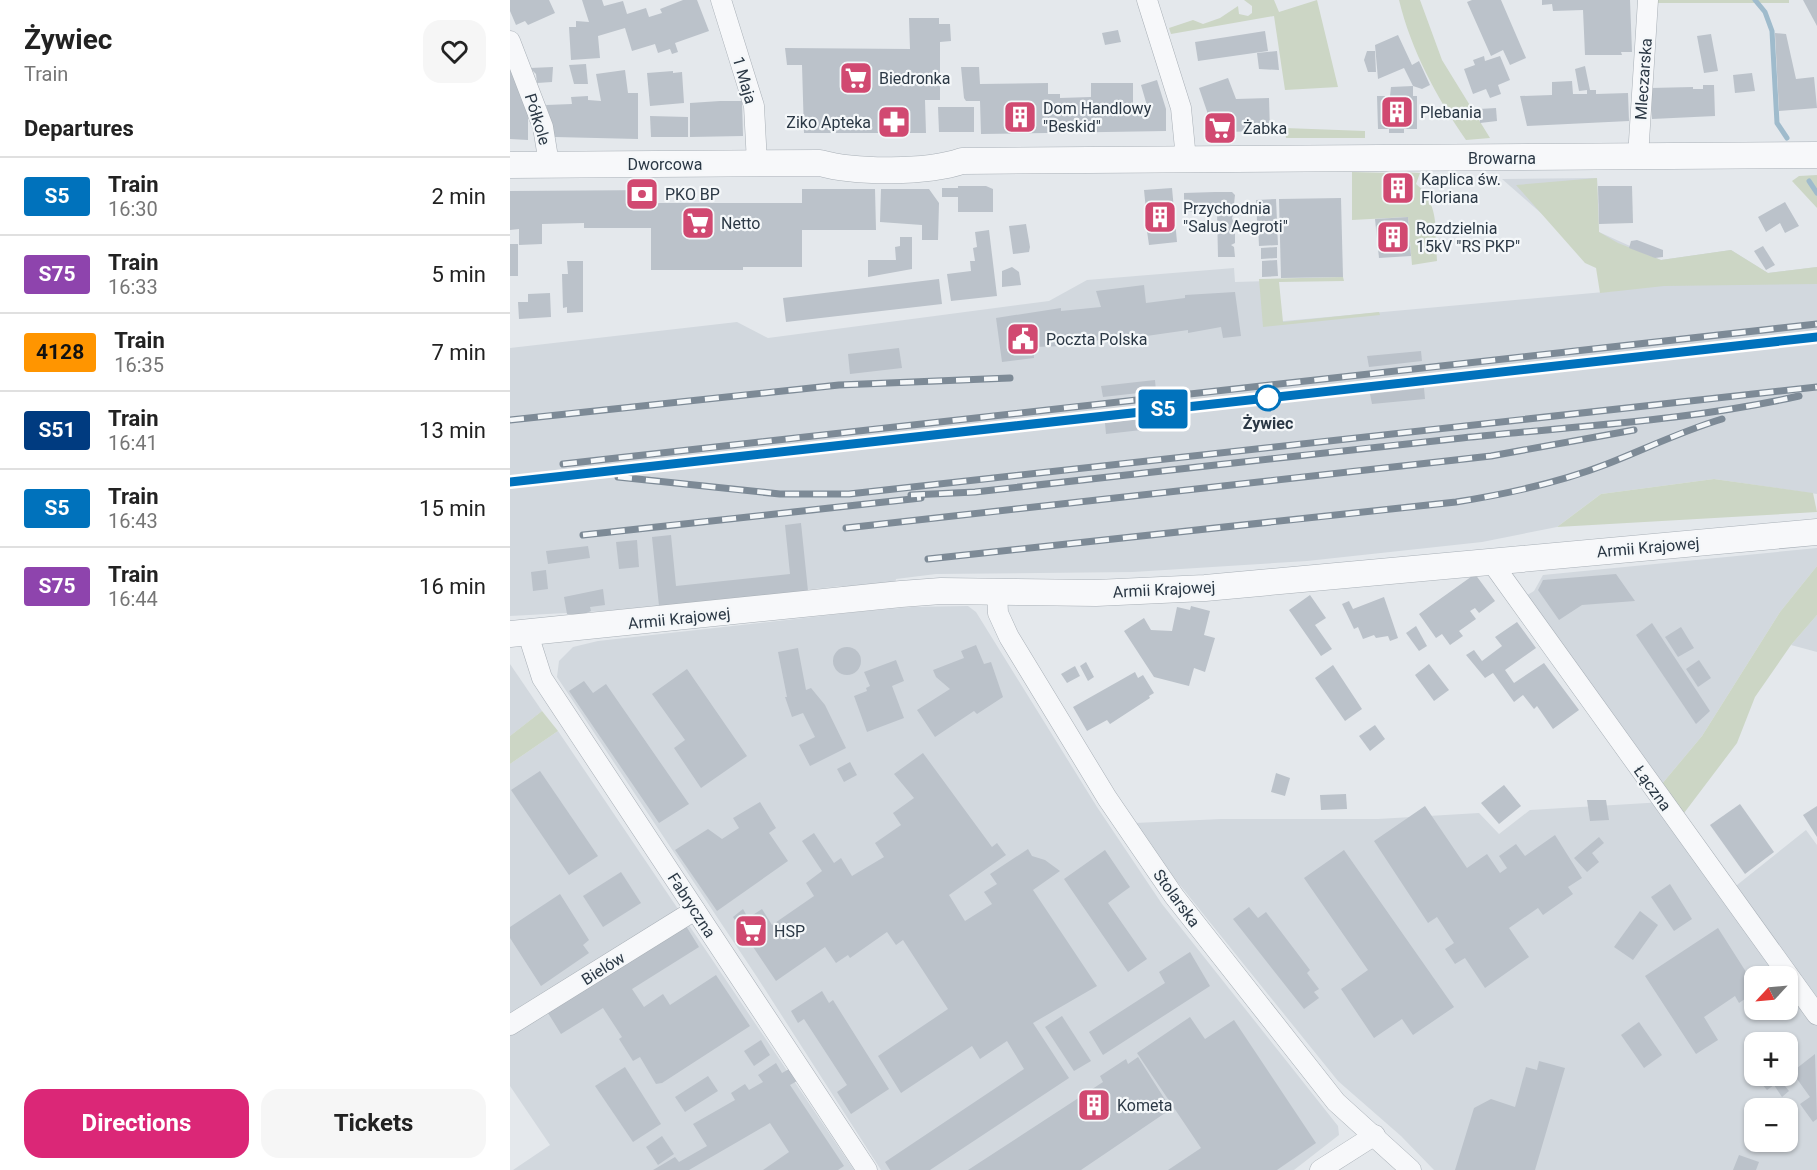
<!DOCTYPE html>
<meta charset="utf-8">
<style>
body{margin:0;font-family:Roboto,sans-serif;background:#f6f6f6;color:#222;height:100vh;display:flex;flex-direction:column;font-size:22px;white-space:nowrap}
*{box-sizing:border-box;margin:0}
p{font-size:20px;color:#767676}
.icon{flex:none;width:33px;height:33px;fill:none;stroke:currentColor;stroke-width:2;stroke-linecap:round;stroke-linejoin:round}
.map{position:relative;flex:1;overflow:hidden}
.side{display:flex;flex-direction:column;background:#fff;width:510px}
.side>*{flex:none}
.badge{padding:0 12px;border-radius:4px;font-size:21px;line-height:39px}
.needle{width:39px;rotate:244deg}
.fabs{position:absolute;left:1234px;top:966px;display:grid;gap:12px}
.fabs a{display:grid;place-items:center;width:54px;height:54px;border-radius:12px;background:#fff;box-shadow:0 2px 4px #0004;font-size:30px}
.map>.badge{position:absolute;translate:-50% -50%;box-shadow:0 0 0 3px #fff}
h2{padding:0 24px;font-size:22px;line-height:54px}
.round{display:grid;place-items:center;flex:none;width:63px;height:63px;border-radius:18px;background:#f6f6f6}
.headline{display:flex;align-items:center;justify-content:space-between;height:102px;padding:0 24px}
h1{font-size:28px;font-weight:700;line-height:45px}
.action{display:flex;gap:12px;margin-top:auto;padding:12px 24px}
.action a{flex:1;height:69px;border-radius:18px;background:#db2777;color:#fff;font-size:24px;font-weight:700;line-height:69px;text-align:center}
.action a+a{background:#f6f6f6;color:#222}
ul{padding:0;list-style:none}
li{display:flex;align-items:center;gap:18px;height:78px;padding:0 24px;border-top:2px solid #e0e0e0}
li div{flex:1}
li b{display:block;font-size:22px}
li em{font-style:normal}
li .badge{min-width:66px;font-weight:700;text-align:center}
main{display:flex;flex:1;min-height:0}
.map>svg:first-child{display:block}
.built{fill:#d2d8de;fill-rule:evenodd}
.green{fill:#ccd6c5}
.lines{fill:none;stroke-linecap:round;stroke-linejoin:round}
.stream{stroke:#9fbbcc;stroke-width:5}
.building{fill:#bbc2ca}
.minor-casing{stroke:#a9b0b7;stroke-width:21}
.tertiary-casing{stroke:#a9b0b7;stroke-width:27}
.minor{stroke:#f7f8fa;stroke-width:20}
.tertiary{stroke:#f7f8fa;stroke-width:26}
.rail-casing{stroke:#7d8a96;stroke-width:7}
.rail{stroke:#f4f7f9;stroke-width:4.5;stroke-dasharray:14;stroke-linecap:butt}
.line-casing{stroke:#fff;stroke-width:14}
.line{stroke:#0072bc;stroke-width:9}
.stop-dot{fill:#fff;stroke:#0072bc;stroke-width:3}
.labels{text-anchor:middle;stroke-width:4.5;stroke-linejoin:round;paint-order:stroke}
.poi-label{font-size:16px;fill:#2b3845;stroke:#f4f7f9;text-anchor:start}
.street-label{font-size:16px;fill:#2b3845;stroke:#f4f7f9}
.stop-label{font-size:16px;font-weight:bold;fill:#2b3845;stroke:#f4f7f9}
</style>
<main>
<section class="side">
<div class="headline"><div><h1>Żywiec</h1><p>Train</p></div><a class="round"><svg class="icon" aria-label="heart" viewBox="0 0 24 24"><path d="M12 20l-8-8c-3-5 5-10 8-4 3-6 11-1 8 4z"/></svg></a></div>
<h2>Departures</h2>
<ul>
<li><span class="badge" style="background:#0072bc;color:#fff">S5</span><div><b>Train</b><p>16:30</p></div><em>2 min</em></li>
<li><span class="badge" style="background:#8e44ad;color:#fff">S75</span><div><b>Train</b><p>16:33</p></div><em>5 min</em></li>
<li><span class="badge" style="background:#ff9500;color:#111">4128</span><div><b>Train</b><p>16:35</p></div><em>7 min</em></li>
<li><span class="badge" style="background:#003b80;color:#fff">S51</span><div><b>Train</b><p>16:41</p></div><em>13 min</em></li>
<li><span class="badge" style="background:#0072bc;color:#fff">S5</span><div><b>Train</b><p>16:43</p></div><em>15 min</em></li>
<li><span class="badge" style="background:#8e44ad;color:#fff">S75</span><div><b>Train</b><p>16:44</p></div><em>16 min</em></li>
</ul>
<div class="action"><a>Directions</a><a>Tickets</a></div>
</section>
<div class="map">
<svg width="1307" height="1170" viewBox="0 0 1307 1170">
<rect width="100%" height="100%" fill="#e4e8ec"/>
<g class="built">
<polygon points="1087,178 1089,232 1151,260 1221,250 1258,273 1307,267 1307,494 1204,479 1091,494 1047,527 972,542 797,561 623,572 426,574 386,579 385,584 333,588 332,586 112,610 0,616 0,348 227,322 258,338 539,301 577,280 724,268 725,282 759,281 763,322 1105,291 1128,276 1055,234 992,179"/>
<polygon points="1307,548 1307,566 1270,612 1192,736 1146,791 1007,601 1024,591 1033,575"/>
<polygon points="458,606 466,612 587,807 652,904 828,1126 829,1135 784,1170 371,1170 247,977 47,677 49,661 63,647 88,641 347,612 402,607"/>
<polygon points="1307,615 1307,652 1281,645"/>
<polygon points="0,664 32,711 0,736"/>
<polygon points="48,731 344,1170 3,1170 40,1145 0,1086 0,764"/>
<path d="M1154,802L1222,889L1296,830L1307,845V1170H924L891,1136L828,1081L661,874L625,823L711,819H868L969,813L989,834L1020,810ZM1245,976H1278V1010H1245ZM1245,1042H1278V1076H1245ZM1245,1108H1278V1142H1245Z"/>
</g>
<g class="green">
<polygon points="734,0 764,0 769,12 807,0 828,87 775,90 764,16 661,34 659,28 683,20 693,24 710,18 728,6 729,14 738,16 742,13 742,6"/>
<path d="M889,0H910L932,60L980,138L956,140C927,98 901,50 889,0Z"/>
<polygon points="1138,0 1279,0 1279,3 1139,3"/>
<polygon points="775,128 855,131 855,138 776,138"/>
<path d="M842,172L881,173L883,195L894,194L893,172L910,173L906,184C930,204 925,231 927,261L902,265L898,217L842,220Z"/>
<polygon points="1307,175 1307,208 1282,181 1289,176"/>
<polygon points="1087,178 1089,232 1108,243 1151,260 1221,250 1258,273 1307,267 1307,284 1154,286 1090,293 1086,268 1075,263 1006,185"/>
<polygon points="833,277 834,281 769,282 773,322 869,312 870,315 753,327 749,279"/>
<polygon points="1204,479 1303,493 1307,512 1047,527 1091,494"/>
<polygon points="1307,566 1307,615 1281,645 1245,697 1227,743 1168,821 1146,791 1192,736 1270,612"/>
<polygon points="32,711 48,731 0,764 0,736"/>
</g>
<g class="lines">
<g class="stream">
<polyline points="1245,0 1255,12 1262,31 1267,123 1277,138"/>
<polyline points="1299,181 1307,193"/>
</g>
</g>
<g class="building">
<polygon points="0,0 39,0 45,13 18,25 15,21 6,25 0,11"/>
<polygon points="72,0 92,0 94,6 113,1 117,14 136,8 139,17 152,13 150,9 173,0 187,0 199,31 165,43 168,52 162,54 160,49 148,53 145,44 122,51 115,28 88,36 90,58 61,60 59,27 66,27 66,21 79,22"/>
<polygon points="962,0 991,0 1016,58 1000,65 993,50 981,56 957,2"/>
<polygon points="1032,0 1120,0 1122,52 1111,52 1112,55 1075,55 1073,10 1043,11 1042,4 1032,5"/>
<polygon points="1293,0 1307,0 1307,26"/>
<polygon points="399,18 429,18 429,24 440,24 441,41 430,42 430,100 415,100 416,133 294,133 292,65 277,65 275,48 400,49"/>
<polygon points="608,30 611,42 595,45 592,33"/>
<polygon points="755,31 758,51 688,61 685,42"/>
<polygon points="1265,33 1276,34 1286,79 1304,77 1307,108 1269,111"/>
<polygon points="1201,34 1208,71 1194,73 1187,36"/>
<polygon points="888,35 902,65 909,61 920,85 912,89 903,86 894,68 868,79 865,45"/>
<polygon points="767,51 769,70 749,69 747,53"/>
<polygon points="857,51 865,51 866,72 858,72 854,60"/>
<polygon points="974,56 975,61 990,56 1000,80 988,85 991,94 980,98 976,89 963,94 954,69 965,65 963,60"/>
<polygon points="76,64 78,84 64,84 59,65"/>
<polygon points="1075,66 1080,90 1086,90 1086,94 1118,93 1119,121 1017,126 1010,96 1042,95 1042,82 1062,81 1063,94 1077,94 1077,90 1069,91 1065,69"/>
<polygon points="0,67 18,108 18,140 0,139"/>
<polygon points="43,67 42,82 27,83 26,74 20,68"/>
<polygon points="451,67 469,67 470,84 538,83 538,94 550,94 550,98 581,97 581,83 623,83 623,109 638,109 631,85 647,80 656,109 656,131 471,134 470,101 456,101 454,98"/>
<polygon points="115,70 118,93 128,93 128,139 45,137 36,105 62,104 61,97 78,96 78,100 91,101 86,74"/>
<polygon points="163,71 163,73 172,72 174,103 140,106 137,73"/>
<polygon points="1242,73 1245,91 1225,93 1223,75"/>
<polygon points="718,78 726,99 759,98 760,131 711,132 702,126 689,88"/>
<polygon points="1193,85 1204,85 1205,116 1142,119 1140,88 1183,87 1183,89 1193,89"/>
<polygon points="903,86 903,96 907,96 907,129 894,129 894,133 879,133 879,129 868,129 867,96 880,96 881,87"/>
<polygon points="210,101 232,101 233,136 180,137 180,103"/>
<polygon points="428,107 464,107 464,132 429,132"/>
<polygon points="986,108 987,121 970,123 969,109"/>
<polygon points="140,116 178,117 178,137 141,137"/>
<polygon points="893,180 894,194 883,195 882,181"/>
<polygon points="448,186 476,186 483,189 483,212 448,212 448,197 432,197 432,188 448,188"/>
<polygon points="1088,186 1122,186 1123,223 1089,224"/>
<polygon points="662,188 667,242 639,245 634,210 636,210 634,190"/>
<polygon points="292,189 365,189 366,230 292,230 292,267 233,267 233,270 141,270 141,228 74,228 74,223 32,224 32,244 9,245 9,229 0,230 0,191 148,190 148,203 292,203"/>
<polygon points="371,189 419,189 429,203 428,240 412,240 412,225 370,222"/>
<polygon points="705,192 722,192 725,195 724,204 721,206 725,209 722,218 725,228 722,230 725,232 725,243 721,245 724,247 725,257 708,257 707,211 674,212 674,193"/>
<polygon points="831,198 833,277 771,278 769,199"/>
<polygon points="766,199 767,221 747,221 746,200"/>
<polygon points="1275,202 1289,226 1275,233 1270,223 1256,232 1248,217"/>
<polygon points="898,217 901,256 869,258 865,219"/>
<polygon points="516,224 520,247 519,252 503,254 499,226"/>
<polygon points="767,224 768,245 749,246 748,225"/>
<polygon points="479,230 487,296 441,301 437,274 461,271 460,261 465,261 463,248 467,247 465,232"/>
<polygon points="390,237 402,237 402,269 358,277 358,260 386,260 385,247 390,246"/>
<polygon points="1127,240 1153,250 1153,257 1145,258 1119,248 1121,241"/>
<rect x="0" y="244" width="8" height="32"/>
<polygon points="1253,246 1265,265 1256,270 1244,251"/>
<polygon points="767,247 767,258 751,259 751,248"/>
<polygon points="767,260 768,276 752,277 752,261"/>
<polygon points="57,261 73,261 73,312 57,313 57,307 53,308 52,274 58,274"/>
<polygon points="502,267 509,272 511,285 492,287 492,271"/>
<polygon points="429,279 432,304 276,322 273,298"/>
<polygon points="634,285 636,303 675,298 675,295 725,292 731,336 713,338 711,327 678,333 678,330 602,341 602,339 554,344 555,346 523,347 524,358 492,362 486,318 551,308 551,311 591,307 586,291"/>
<polygon points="40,293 41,317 9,319 8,302 18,302 18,294"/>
<polygon points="389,348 392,368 340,374 338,354"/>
<polygon points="911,351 912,361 859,367 857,356"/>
<polygon points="645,380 646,391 593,397 591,386"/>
<polygon points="914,388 915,399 862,404 860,394"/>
<polygon points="648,417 649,428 596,434 595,423"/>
<polygon points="291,523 298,591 149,606 142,537 161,535 166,586 280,574 275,525"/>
<polygon points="127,540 129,567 109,569 106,542"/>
<polygon points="78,546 80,558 38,564 36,551"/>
<polygon points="36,570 38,589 23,591 21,572"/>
<polygon points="965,574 985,601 969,613 965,608 960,611 966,619 949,631 953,636 940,645 932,634 926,638 909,614"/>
<polygon points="1106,574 1125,601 1072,605 1049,620 1028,590 1033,580"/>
<polygon points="93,589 95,605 80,607 81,611 74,614 57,614 54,597"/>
<polygon points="800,595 816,618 805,625 822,649 811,656 779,610"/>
<polygon points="874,597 888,638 880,641 878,636 866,638 864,635 853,639 848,627 844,629 832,604 839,601 843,609"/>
<polygon points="681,606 700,611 694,635 705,638 695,672 684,668 679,686 644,677 614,631 634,618 641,630 662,631 667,607 680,610"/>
<polygon points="1007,622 1026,648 995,670 1004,683 1034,663 1069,710 1043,729 1027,706 1024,709 1013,695 1004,702 983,673 975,678 956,655 964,650 972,661 992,646 985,637"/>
<polygon points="1142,623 1200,711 1186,724 1126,635"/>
<polygon points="906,626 917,646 909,651 896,633"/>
<polygon points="1171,627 1184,648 1168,657 1155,637"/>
<polygon points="466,645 474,664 481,662 493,697 467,714 464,711 425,737 407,710 440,689 426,677 423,670 454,658 451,651"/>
<circle cx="337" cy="661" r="14"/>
<polygon points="288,648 296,690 301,688 315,705 336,748 300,766 289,745 305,737 293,713 282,717 275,697 277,697 268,652"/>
<polygon points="386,660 394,681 382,686 394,718 357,732 344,696 357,691 356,688 360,686 354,672"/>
<polygon points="1189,660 1201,678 1188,687 1176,669"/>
<polygon points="576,662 584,677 578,681 570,666"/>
<polygon points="919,664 939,690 924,701 905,675"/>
<polygon points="823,665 852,709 835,721 805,678"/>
<polygon points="565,666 570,676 557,683 551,674"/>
<polygon points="177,669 237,756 191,788 164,748 175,740 142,694"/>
<polygon points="625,672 628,678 633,675 644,693 639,696 640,698 600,724 597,720 577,731 563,707"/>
<polygon points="74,681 83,693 96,684 179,804 149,823 59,691"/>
<polygon points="865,725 875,739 860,751 849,736"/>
<polygon points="413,753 482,847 487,843 496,855 439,895 455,921 482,904 474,892 487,884 480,874 518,849 522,856 535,860 550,871 523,890 587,986 523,1023 559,1078 420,1170 380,1170 375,1162 514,1069 497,1041 470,1059 462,1046 391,1093 368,1056 438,1009 393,940 386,945 377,932 340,958 338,955 326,963 315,947 266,981 223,917 233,909 238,918 252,909 262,925 304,896 296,883 312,871 292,841 304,833 324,863 331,858 342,876 374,857 365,843 391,825 383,813 404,798 384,774"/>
<polygon points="340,762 347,775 334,782 327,769"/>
<polygon points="30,771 88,856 59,875 1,790"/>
<polygon points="766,773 780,778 775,796 761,792"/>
<polygon points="994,785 1011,806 989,824 971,803"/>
<polygon points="836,794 837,809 811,810 810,795"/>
<polygon points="1077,800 1096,800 1099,820 1080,821"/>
<polygon points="250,802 266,828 259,833 278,861 207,911 165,850 198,829 212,839 229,828 223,818"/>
<polygon points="1230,804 1264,852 1235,874 1200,825"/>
<polygon points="915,806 957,868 977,854 990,873 997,868 989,856 1006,844 1015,856 1045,835 1072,878 1058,887 1063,894 1033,915 1028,908 999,928 1019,957 975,988 955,958 945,964 935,949 944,943 927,917 918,923 864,841"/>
<polygon points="1307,806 1307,837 1293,815"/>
<polygon points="1089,837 1094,843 1082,853 1089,862 1077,872 1064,858"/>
<polygon points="595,850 620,887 598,903 637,959 618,972 554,879"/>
<polygon points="834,850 944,1007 903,1035 892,1019 864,1038 831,989 858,970 794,878"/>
<polygon points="111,872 131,903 93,927 73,896"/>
<polygon points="1160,884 1182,919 1164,931 1141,897"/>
<polygon points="50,894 79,940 73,945 79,953 31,986 0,938 0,927"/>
<polygon points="739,907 748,918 756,912 800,970 797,973 809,989 804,992 809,998 794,1009 723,919"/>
<polygon points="1130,911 1148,925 1123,960 1104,947"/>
<polygon points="176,926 189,947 122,989 134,1007 153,994 160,1005 206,975 240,1026 152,1083 146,1084 130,1057 123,1061 109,1039 112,1037 93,1008 51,1034 38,1013"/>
<polygon points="1208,928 1245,986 1245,992 1229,1003 1225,996 1194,1017 1208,1040 1186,1054 1135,976"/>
<polygon points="680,952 700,986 593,1055 579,1032 655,983 649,972"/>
<polygon points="312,991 319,1003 323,1000 379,1089 341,1114 327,1092 337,1085 294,1019 288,1023 281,1011"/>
<polygon points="552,1016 581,1061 564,1071 535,1027"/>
<polygon points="680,1017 695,1039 724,1020 806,1143 767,1170 658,1170 691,1148 627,1053"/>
<polygon points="1129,1022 1152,1055 1134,1068 1111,1035"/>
<polygon points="251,1040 260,1055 244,1066 234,1051"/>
<polygon points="1305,1054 1307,1119 1303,1122 1290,1104 1300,1097 1282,1072"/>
<polygon points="628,1057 661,1109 571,1170 458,1170 593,1082 590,1076 616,1059 618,1064"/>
<polygon points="1029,1061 1055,1068 1025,1170 945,1170 964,1108 981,1099 1005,1107 1016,1067 1027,1070"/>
<polygon points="266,1063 272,1073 279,1069 287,1081 280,1085 334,1166 328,1170 253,1170 279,1152 260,1123 179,1170 143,1170 165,1157 169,1162 197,1146 183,1124 225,1100 221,1093 235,1084 239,1090 253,1082 248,1075"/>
<polygon points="115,1067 151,1124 123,1142 85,1086"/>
<polygon points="198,1076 208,1091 175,1112 165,1097"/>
<polygon points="1259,1076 1267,1076 1279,1091 1272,1097 1264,1085 1257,1090 1250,1082"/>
<polygon points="152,1136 164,1154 148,1165 136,1147"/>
<polygon points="1229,1155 1249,1162 1246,1170 1223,1170"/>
</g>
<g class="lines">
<g class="minor-casing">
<g id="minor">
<polyline points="211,0 244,106 247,163"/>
<polyline points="637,0 671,108 676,159"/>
<polyline points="0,41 33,127 39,164"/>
<polyline points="1128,157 1138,0"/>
<polyline points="980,560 1307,1015"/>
<polyline points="487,591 488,613 499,637 597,798 664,896 826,1102 901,1170"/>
<polyline points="18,634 32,678 357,1170"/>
<polyline points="0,1025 185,910"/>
<polyline points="810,1170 865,1135"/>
</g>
</g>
<g class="tertiary-casing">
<g id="tertiary">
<path d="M0,165L310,163C346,173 417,173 452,161L1307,155"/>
<polyline points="0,634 391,594 431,591 586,593 695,588 1307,532"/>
</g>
</g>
<use href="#minor" class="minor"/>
<use href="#tertiary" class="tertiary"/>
<g class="rail-casing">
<g id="rail">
<polyline points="0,420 329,385 500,378"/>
<polyline points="53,464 1307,324"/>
<polyline points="108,477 270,494 339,494 1307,387"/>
<polyline points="0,482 1307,337"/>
<path d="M401,495L465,492C627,474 790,455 952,438C1065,426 1178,421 1289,396"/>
<polyline points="336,528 981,456 1124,430"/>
<polyline points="73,535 411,498"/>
<path d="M418,559L946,502C997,494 1048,483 1097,464C1135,449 1172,431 1212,419"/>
</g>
</g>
<use href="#rail" class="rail"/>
</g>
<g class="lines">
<g class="line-casing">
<polyline id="line" points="0,482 1307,337"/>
</g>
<use href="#line" class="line"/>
</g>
<defs>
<g id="supermarket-square" transform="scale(1.725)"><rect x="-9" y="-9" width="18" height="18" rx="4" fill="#d14971" stroke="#f4f7f9"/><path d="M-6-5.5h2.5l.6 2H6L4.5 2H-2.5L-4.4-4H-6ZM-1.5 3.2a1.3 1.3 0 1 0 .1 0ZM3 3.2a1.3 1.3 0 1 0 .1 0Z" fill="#fff"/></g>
<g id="building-square" transform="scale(1.725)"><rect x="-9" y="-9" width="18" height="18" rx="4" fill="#d14971" stroke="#f4f7f9"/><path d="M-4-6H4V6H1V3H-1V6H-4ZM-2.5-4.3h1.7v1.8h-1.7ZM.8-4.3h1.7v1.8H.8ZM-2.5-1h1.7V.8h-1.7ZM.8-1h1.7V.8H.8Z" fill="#fff"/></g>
<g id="pharmacy-square" transform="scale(1.725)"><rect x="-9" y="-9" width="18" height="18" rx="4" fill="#d14971" stroke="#f4f7f9"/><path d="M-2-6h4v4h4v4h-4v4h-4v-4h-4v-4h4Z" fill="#fff"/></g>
<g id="bank-square" transform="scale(1.725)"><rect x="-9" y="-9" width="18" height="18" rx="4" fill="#d14971" stroke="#f4f7f9"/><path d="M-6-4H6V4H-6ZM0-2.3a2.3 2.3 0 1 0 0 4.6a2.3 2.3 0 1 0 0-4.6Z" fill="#fff"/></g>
<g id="civic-square" transform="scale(1.725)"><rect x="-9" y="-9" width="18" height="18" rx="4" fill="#d14971" stroke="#f4f7f9"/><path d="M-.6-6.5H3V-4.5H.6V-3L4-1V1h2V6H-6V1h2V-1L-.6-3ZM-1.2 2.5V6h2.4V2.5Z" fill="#fff"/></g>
</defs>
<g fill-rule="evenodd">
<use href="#supermarket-square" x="346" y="78"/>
<use href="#building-square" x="887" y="112"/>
<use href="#building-square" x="510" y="117"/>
<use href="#pharmacy-square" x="384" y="122"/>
<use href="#supermarket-square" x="710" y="128"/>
<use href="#building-square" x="888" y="188"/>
<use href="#bank-square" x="132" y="194"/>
<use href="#building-square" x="650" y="217"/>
<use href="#supermarket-square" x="188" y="223"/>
<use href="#building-square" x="883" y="237"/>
<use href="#civic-square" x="513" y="339"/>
<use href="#supermarket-square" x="241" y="931"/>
<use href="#building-square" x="584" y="1105"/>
</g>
<circle class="stop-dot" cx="758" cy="398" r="12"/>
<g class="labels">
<g class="poi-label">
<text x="369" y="84">Biedronka</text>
<text x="533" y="114">Dom Handlowy<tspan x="533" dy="18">"Beskid"</tspan></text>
<text x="910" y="118">Plebania</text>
<text x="361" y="128" text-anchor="end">Ziko Apteka</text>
<text x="733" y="134">Żabka</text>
<text x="911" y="185">Kaplica św.<tspan x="911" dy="18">Floriana</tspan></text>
<text x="155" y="200">PKO BP</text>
<text x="673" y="214">Przychodnia<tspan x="673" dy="18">"Salus Aegroti"</tspan></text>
<text x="211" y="229">Netto</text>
<text x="906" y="234">Rozdzielnia<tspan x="906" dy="18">15kV "RS PKP"</tspan></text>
<text x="536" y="345">Poczta Polska</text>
<text x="264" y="937">HSP</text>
<text x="607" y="1111">Kometa</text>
</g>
<g class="street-label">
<text transform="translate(1133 79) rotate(-86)" y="6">Mleczarska</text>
<text transform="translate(235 80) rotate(74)" y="6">1 Maja</text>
<text transform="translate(28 119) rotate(73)" y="6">Półkole</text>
<text x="992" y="164">Browarna</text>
<text x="155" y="170">Dworcowa</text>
<text transform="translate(1138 547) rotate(-5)" y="6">Armii Krajowej</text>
<text transform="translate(654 589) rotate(-3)" y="6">Armii Krajowej</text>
<text transform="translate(169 618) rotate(-6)" y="6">Armii Krajowej</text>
<text transform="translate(1143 788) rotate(54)" y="6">Łączna</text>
<text transform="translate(667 898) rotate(54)" y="6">Stolarska</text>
<text transform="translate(182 905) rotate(57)" y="6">Fabryczna</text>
<text transform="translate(93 968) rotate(-32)" y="6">Bielów</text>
</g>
<g class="stop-label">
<text x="758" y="429">Żywiec</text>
</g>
</g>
</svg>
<div class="fabs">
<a><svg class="needle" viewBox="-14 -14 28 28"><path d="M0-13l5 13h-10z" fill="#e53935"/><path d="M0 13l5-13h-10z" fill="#767676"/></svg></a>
<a>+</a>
<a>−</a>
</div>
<b class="badge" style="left:653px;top:409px;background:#0072bc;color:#fff">S5</b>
</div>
</main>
